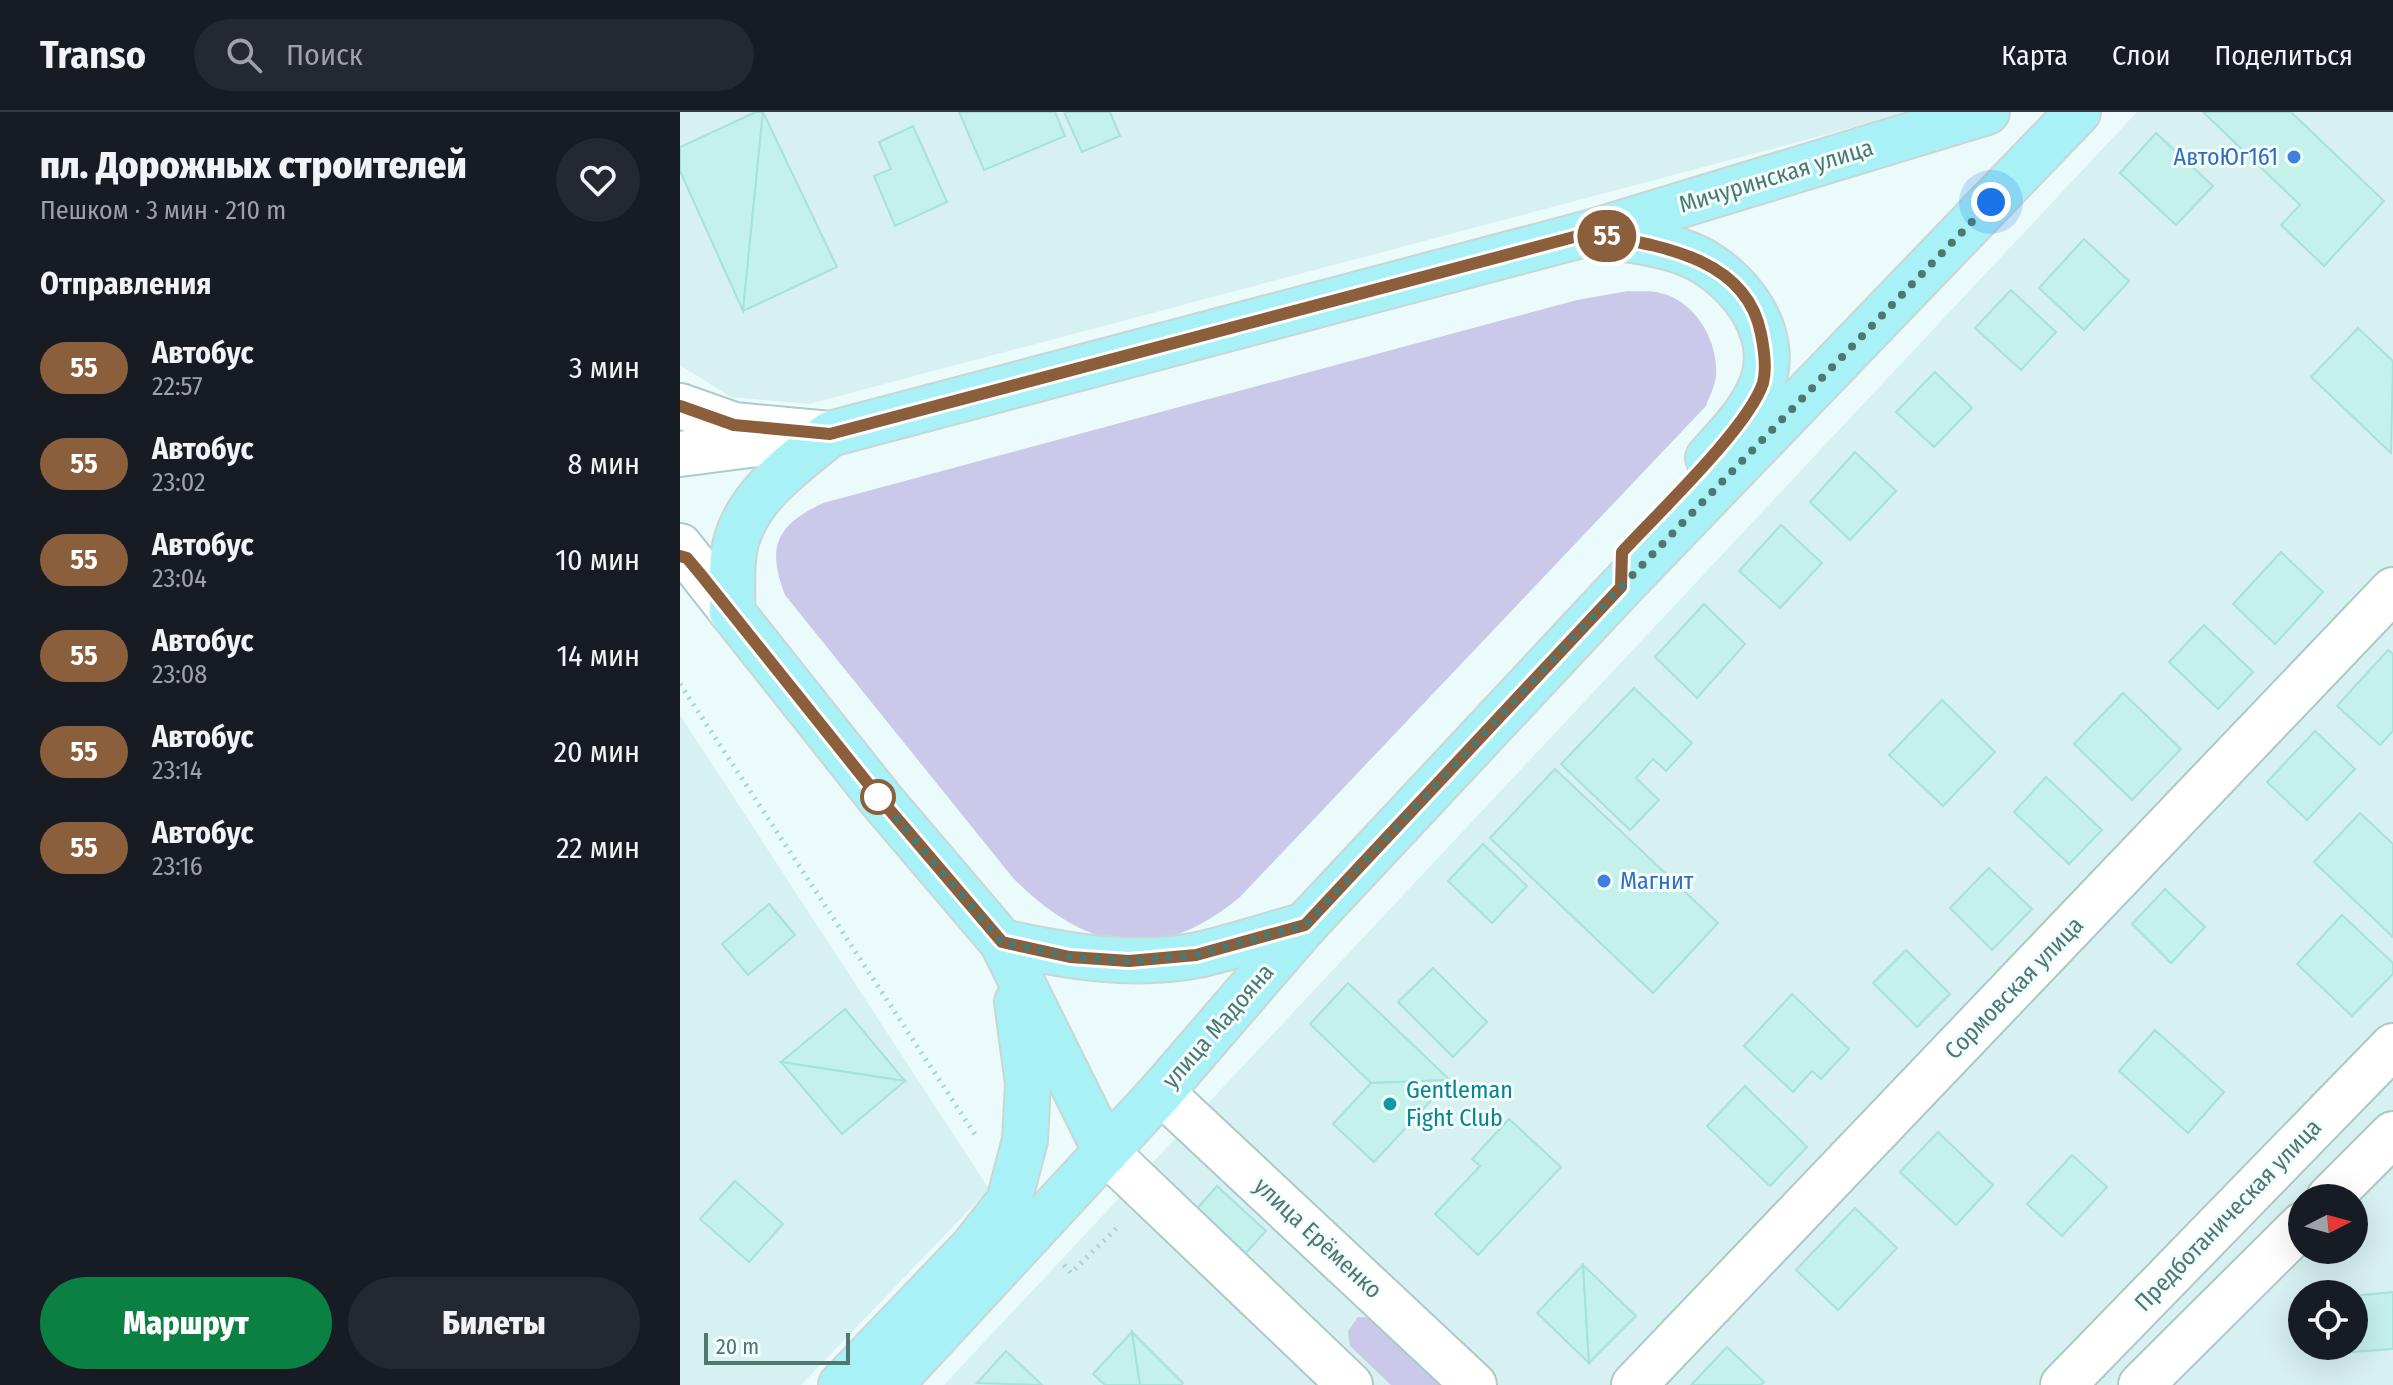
<!DOCTYPE html>
<html lang="ru">
<meta charset="utf-8">
<style>
body{margin:0;font-family:"Fira Sans Condensed",sans-serif;background:#242831;color:#f1f3f6;height:100vh;display:flex;flex-direction:column;font-size:30px;white-space:nowrap}
*{box-sizing:border-box;margin:0}
p{font-size:26px;color:#9ea1a6}
.icon{flex:none;width:44px;height:44px;fill:none;stroke:currentColor;stroke-width:2;stroke-linecap:round;stroke-linejoin:round}
.map{position:relative;flex:1;overflow:hidden}
.sheet{display:flex;flex-direction:column;background:#171b24;width:680px}
.sheet>*{flex:none}
.badge{padding:0 16px;border-radius:26px;font-size:28px;line-height:52px}
.needle{width:52px;rotate:84deg}
.tools{position:absolute;left:1608px;top:1072px;display:grid;gap:16px}
.tools a{display:grid;place-items:center;width:80px;height:80px;border-radius:50%;background:#171b24;box-shadow:0 8px 32px #0002;font-size:40px}
.scale{position:absolute;left:24px;bottom:20px;width:146px;box-sizing:border-box;padding-left:8px;border:4px solid #4e776f;border-top:0;font-size:22px;line-height:28px;white-space:nowrap;color:#4e776f;-webkit-text-stroke:6px #f2fefe;paint-order:stroke}
.you{position:absolute;width:40px;height:40px;margin:-20px;border:6px solid #fff;border-radius:50%;background:#1a73e8;box-shadow:0 0 0 12px #1a73e833}
.map>.badge{position:absolute;translate:-50% -50%;box-shadow:0 0 0 4px #fff}
h2{padding:0 40px;font-size:30px;line-height:72px}
.round{display:grid;place-items:center;flex:none;width:84px;height:84px;border-radius:42px;background:#242831}
.summary{display:flex;align-items:center;justify-content:space-between;height:136px;padding:0 40px}
h1{font-size:38px;font-weight:800;line-height:60px}
.action{display:flex;gap:16px;margin-top:auto;padding:16px 40px}
.action a{flex:1;height:92px;border-radius:48px;background:#0b8043;color:#fff;font-size:32px;font-weight:800;line-height:92px;text-align:center}
.action a+a{background:#242831;color:#f1f3f6}
ul{padding:0;list-style:none}
li{display:flex;align-items:center;gap:24px;height:96px;padding:0 40px}
li div{flex:1}
li b{display:block;font-size:30px}
li em{font-style:normal}
li .badge{min-width:88px;font-weight:700;text-align:center}
header{display:flex;align-items:center;gap:48px;box-sizing:border-box;height:112px;padding:0 40px;background:#171b24;border-bottom:2px solid #363941}
header strong{font-size:38px}
nav{display:flex;gap:44px;margin-inline-start:auto;font-size:28px}
.search{width:560px;height:72px;background:#242831;display:flex;align-items:center;gap:20px;box-sizing:border-box;padding:0 28px;border-radius:44px;color:#9ea1a6;font-size:30px}
main{display:flex;flex:1;min-height:0}
.map>svg:first-child{display:block}
.residential{fill:#d7f0f1;fill-rule:evenodd}
.green{fill:#cbc9ea}
.building{fill:#c4f1ea;stroke:#a5e3d8;stroke-width:2}
.lines{fill:none;stroke-linecap:round;stroke-linejoin:round}
.minor-casing{stroke:#abcac6;stroke-width:48}
.secondary-casing{stroke:#a9cdc9;stroke-width:48}
.primary-casing{stroke:#cad6d4;stroke-width:48}
.path{stroke:#a6d6cf;stroke-width:5;stroke-dasharray:2 6;stroke-linecap:butt}
.minor{stroke:#fff;stroke-width:44}
.secondary{stroke:#fff;stroke-width:44}
.primary{stroke:#a7f1f7;stroke-width:44}
.line-casing{stroke:#fff;stroke-width:18}
.line{stroke:#8b5e3c;stroke-width:12}
.walk{stroke:#4e776f;stroke-width:8;stroke-dasharray:0 14.4}
.shop-dot{fill:#3f7fe0;stroke:#f2fefe;stroke-width:3}
.stop-dot{fill:#fff;stroke:#8b5e3c;stroke-width:4}
.culture-dot{fill:#0f9aa8;stroke:#f2fefe;stroke-width:3}
.labels{text-anchor:middle;stroke-width:6;stroke-linejoin:round;paint-order:stroke}
.shop-label{font-size:24px;fill:#366cbe;stroke:#f2fefe;text-anchor:end}
.street-label{font-size:24px;fill:#4e776f;stroke:#f2fefe}
.culture-label{font-size:24px;fill:#0d838f;stroke:#f2fefe;text-anchor:start}
</style>
<header>
<strong>Transo</strong>
<div class="search"><svg class="icon" aria-label="search" viewBox="0 0 24 24"><circle cx="10" cy="10" r="6"/><path d="M15 15l6 6"/></svg>Поиск</div>
<nav><a>Карта</a><a>Слои</a><a>Поделиться</a></nav>
</header>
<main>
<section class="sheet">
<div class="summary"><div><h1>пл. Дорожных строителей</h1><p>Пешком · 3 мин · 210 m</p></div><a class="round"><svg class="icon" aria-label="heart" viewBox="0 0 24 24"><path d="M12 20l-8-8c-3-5 5-10 8-4 3-6 11-1 8 4z"/></svg></a></div>
<h2>Отправления</h2>
<ul>
<li><span class="badge" style="background:#8b5e3c;color:#fff">55</span><div><b>Автобус</b><p>22:57</p></div><em>3 мин</em></li>
<li><span class="badge" style="background:#8b5e3c;color:#fff">55</span><div><b>Автобус</b><p>23:02</p></div><em>8 мин</em></li>
<li><span class="badge" style="background:#8b5e3c;color:#fff">55</span><div><b>Автобус</b><p>23:04</p></div><em>10 мин</em></li>
<li><span class="badge" style="background:#8b5e3c;color:#fff">55</span><div><b>Автобус</b><p>23:08</p></div><em>14 мин</em></li>
<li><span class="badge" style="background:#8b5e3c;color:#fff">55</span><div><b>Автобус</b><p>23:14</p></div><em>20 мин</em></li>
<li><span class="badge" style="background:#8b5e3c;color:#fff">55</span><div><b>Автобус</b><p>23:16</p></div><em>22 мин</em></li>
</ul>
<div class="action"><a>Маршрут</a><a>Билеты</a></div>
</section>
<div class="map">
<svg width="1713" height="1273" viewBox="0 0 1713 1273">
<rect width="100%" height="100%" fill="#ebfbfc"/>
<g class="residential">
<polygon points="0,0 1231,0 129,292 51,285 0,253"/>
<path d="M1457,0H1713V1273H264ZM1622,1086H1674V1138H1622ZM1622,1182H1674V1234H1622Z"/>
<polygon points="0,603 309,1077 121,1273 0,1273"/>
</g>
<g class="green">
<path d="M948,179C958,180 970,178 980,181C1015,188 1039,230 1036,264C1035,274 1029,285 1026,294L560,785C477,854 406,839 333,766L105,483C86,434 97,413 143,391L897,188Z"/>
<polygon points="678,1205 696,1206 766,1273 711,1273 670,1234 668,1219"/>
</g>
<g class="building">
<polygon points="76,0 83,0 63,199 0,59 0,35"/>
<polygon points="83,0 157,155 63,199"/>
<polygon points="279,0 375,0 385,24 304,58"/>
<polygon points="384,0 430,0 440,24 402,40"/>
<polygon points="1523,0 1611,0 1704,89 1644,154 1601,113 1620,93"/>
<polygon points="233,14 267,90 215,114 194,64 211,57 199,30"/>
<polygon points="1476,21 1533,74 1496,113 1440,61"/>
<polygon points="1404,127 1449,169 1404,218 1359,176"/>
<polygon points="1331,178 1376,220 1341,258 1295,216"/>
<polygon points="1678,216 1713,249 1711,341 1631,265"/>
<polygon points="1255,260 1292,296 1254,335 1216,300"/>
<polygon points="1175,340 1216,379 1170,428 1130,390"/>
<polygon points="1101,413 1142,451 1100,496 1059,459"/>
<polygon points="1601,440 1643,480 1595,532 1553,492"/>
<polygon points="1024,492 1065,532 1017,586 975,545"/>
<polygon points="1524,513 1573,560 1538,597 1489,550"/>
<polygon points="1708,538 1713,542 1713,619 1700,633 1657,594"/>
<polygon points="954,576 1012,631 986,659 973,647 956,666 979,688 950,718 881,652"/>
<polygon points="1443,581 1501,637 1452,688 1394,632"/>
<polygon points="1262,588 1315,640 1263,694 1209,643"/>
<polygon points="1635,619 1675,657 1627,708 1587,670"/>
<polygon points="875,657 1038,811 973,881 810,726"/>
<polygon points="1366,665 1422,718 1389,752 1334,700"/>
<polygon points="1680,701 1713,732 1713,825 1634,750"/>
<polygon points="803,732 847,774 812,811 768,769"/>
<polygon points="1309,756 1352,797 1312,838 1270,796"/>
<polygon points="1485,777 1525,815 1491,851 1452,812"/>
<polygon points="89,792 115,823 68,863 42,832"/>
<polygon points="1662,803 1713,851 1713,862 1672,904 1617,852"/>
<polygon points="1226,838 1270,882 1237,915 1193,871"/>
<polygon points="753,856 807,910 773,945 718,890"/>
<polygon points="668,871 770,968 691,971 630,912"/>
<polygon points="1112,882 1169,937 1141,967 1132,959 1113,980 1064,934"/>
<polygon points="165,897 225,969 101,950"/>
<polygon points="1475,918 1544,980 1508,1021 1439,959"/>
<polygon points="101,950 225,969 162,1022"/>
<polygon points="770,968 694,1050 653,1012 691,971"/>
<polygon points="1065,974 1127,1035 1090,1074 1027,1014"/>
<polygon points="829,1007 881,1055 798,1143 755,1102 800,1054 792,1047"/>
<polygon points="1258,1020 1313,1073 1276,1113 1220,1060"/>
<polygon points="1392,1043 1427,1075 1382,1124 1347,1092"/>
<polygon points="55,1069 103,1112 69,1150 20,1107"/>
<polygon points="537,1074 586,1119 563,1144 515,1099"/>
<polygon points="1175,1096 1217,1136 1158,1198 1116,1158"/>
<polygon points="903,1153 909,1251 857,1201"/>
<polygon points="903,1153 956,1204 909,1251"/>
<polygon points="1713,1180 1713,1237 1673,1240 1674,1184"/>
<polygon points="452,1220 460,1273 425,1273 413,1262"/>
<polygon points="452,1220 503,1271 501,1273 460,1273"/>
<polygon points="1047,1235 1084,1270 1081,1273 1011,1273"/>
<polygon points="326,1239 362,1273 297,1271"/>
</g>
<g class="lines">
<g class="minor-casing">
<g id="minor">
<polyline points="481,980 794,1273"/>
<polyline points="426,1040 670,1273"/>
<polyline points="1649,1086 1713,1022"/>
<polyline points="954,1273 1713,478"/>
<polyline points="1383,1273 1713,934"/>
<polyline points="1461,1273 1622,1113"/>
</g>
</g>
<g class="secondary-casing">
<g id="secondary">
<polyline points="0,294 54,313 150,322"/>
<polyline points="0,342 92,330"/>
<polyline points="0,434 52,500"/>
</g>
</g>
<g class="primary-casing">
<g id="primary">
<path d="M915,122C948,128 987,131 1017,146C1060,168 1101,221 1082,272C1071,301 1048,323 1028,346"/>
<path d="M322,830C386,844 452,856 518,843C554,835 589,823 625,813"/>
<path d="M426,1040L322,830L202,689L52,500C53,478 50,451 56,430C69,382 113,353 150,322L909,121L1307,0"/>
<polyline points="161,1273 293,1135 329,1089 345,1028 348,971 337,890"/>
<polyline points="210,1273 481,980 625,813 941,475 1398,0"/>
</g>
</g>
<g class="path">
<polyline points="0,572 298,1027"/>
<polyline points="384,1153 391,1161 439,1114"/>
</g>
<use href="#minor" class="minor"/>
<use href="#secondary" class="secondary"/>
<use href="#primary" class="primary"/>
</g>
<g class="lines">
<g class="line-casing">
<path id="line" d="M0,294L54,313L150,322L909,121C974,133 1066,143 1081,222C1084,237 1087,256 1083,271C1068,316 977,402 942,440L941,475L625,813L516,843L449,849L390,845L322,830L202,689L22,464L7,446L0,444"/>
</g>
<use href="#line" class="line"/>
<polyline class="walk" points="198,685 322,830 390,845 449,849 516,843 625,813 941,475 1311,90"/>
</g>
<g class="shop-dot">
<circle cx="1614" cy="45" r="8"/>
<circle cx="924" cy="769" r="8"/>
</g>
<circle class="stop-dot" cx="198" cy="685" r="16"/>
<circle class="culture-dot" cx="710" cy="992" r="8"/>
<g class="labels">
<g class="shop-label">
<text x="1598" y="53">АвтоЮг161</text>
<text x="940" y="777" text-anchor="start">Магнит</text>
</g>
<g class="street-label">
<text transform="translate(1096 64) rotate(-17)" y="8">Мичуринская улица</text>
<text transform="translate(1334 876) rotate(-46)" y="8">Сормовская улица</text>
<text transform="translate(538 914) rotate(-49)" y="8">улица Мадояна</text>
<text transform="translate(1548 1103) rotate(-46)" y="8">Предботаническая улица</text>
<text transform="translate(638 1126) rotate(43)" y="8">улица Ерёменко</text>
</g>
<g class="culture-label">
<text x="726" y="986">Gentleman<tspan x="726" dy="28">Fight Club</tspan></text>
</g>
</g>
</svg>
<div class="tools">
<a><svg class="needle" viewBox="-14 -14 28 28"><path d="M0-13l5 13h-10z" fill="#e53935"/><path d="M0 13l5-13h-10z" fill="#9ea1a6"/></svg></a>
<a><svg class="icon" aria-label="locate" viewBox="0 0 24 24"><circle cx="12" cy="12" r="6"/><path d="M12 2v4M12 18v4M2 12h4M18 12h4"/></svg></a>
</div>
<div class="scale">20 m</div>
<div class="you" style="left:1311px;top:90px"></div>
<b class="badge" style="left:927px;top:124px;background:#8b5e3c;color:#fff">55</b>
</div>
</main>
